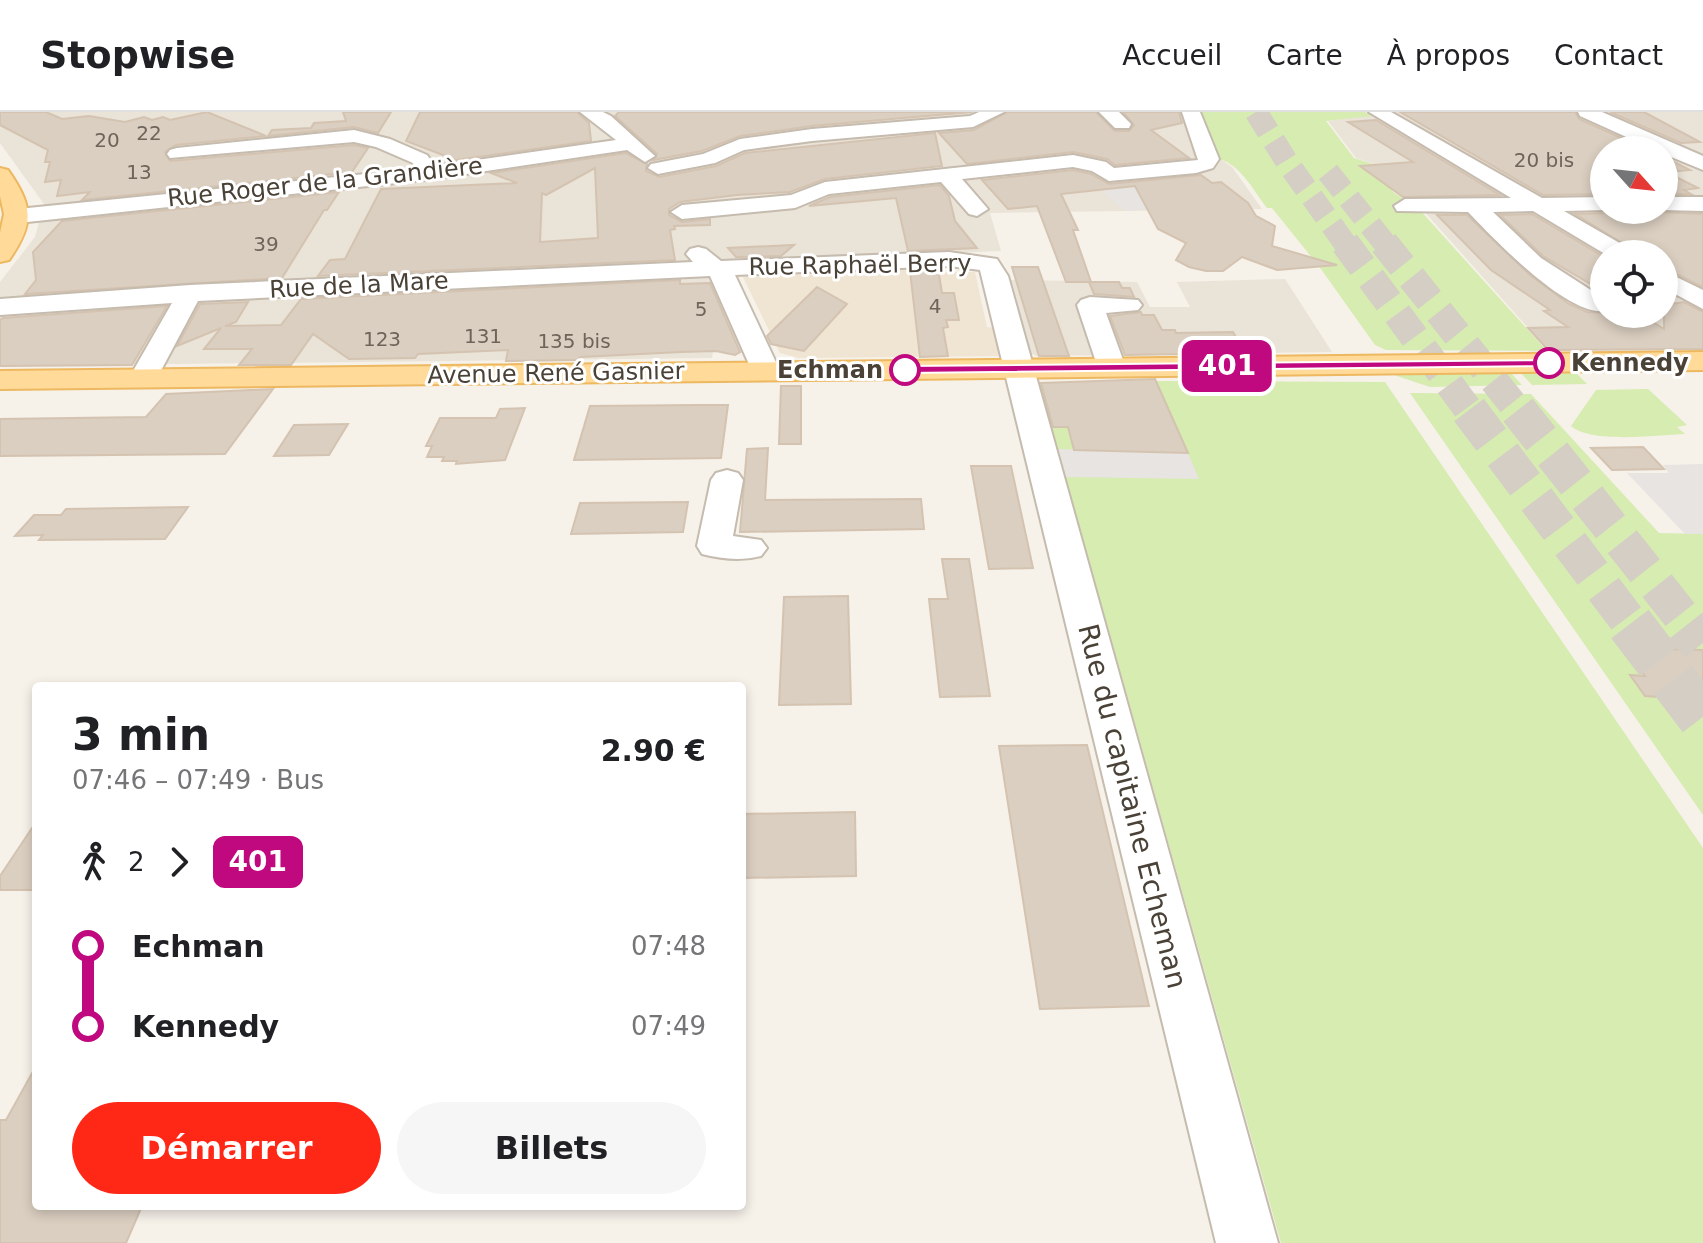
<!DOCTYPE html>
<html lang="fr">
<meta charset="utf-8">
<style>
body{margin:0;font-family:"DejaVu Sans",sans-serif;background:#f6f6f6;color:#202124;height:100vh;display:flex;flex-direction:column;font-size:30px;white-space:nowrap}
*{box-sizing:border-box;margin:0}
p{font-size:26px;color:#757577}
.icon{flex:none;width:44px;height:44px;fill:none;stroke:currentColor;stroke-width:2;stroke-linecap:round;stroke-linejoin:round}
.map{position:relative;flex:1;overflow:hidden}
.details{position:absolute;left:32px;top:570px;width:714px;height:528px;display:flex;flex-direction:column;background:#fff;border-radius:8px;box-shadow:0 4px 12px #0003}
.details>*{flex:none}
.badge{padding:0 16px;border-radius:12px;font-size:28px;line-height:52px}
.needle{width:52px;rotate:117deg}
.controls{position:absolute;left:1590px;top:24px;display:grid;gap:16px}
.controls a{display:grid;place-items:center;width:88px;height:88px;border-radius:50%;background:#fff;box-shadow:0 4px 12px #0003;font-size:40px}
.map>.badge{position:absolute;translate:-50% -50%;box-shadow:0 0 0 4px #fff}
.legs{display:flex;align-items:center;gap:12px;height:88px;padding:0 40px;font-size:26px}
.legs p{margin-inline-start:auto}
.summary{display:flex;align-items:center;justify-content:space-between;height:136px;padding:0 40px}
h1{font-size:44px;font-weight:700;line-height:60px}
.primary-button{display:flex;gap:16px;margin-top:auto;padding:16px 40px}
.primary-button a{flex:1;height:92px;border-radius:48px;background:#ff2817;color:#fff;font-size:32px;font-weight:700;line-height:92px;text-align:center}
.primary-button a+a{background:#f6f6f6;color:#202124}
ul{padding:0 40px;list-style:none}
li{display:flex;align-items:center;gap:28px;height:80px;font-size:30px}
li i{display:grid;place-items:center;width:12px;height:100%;margin:0 10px;background:currentColor}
li i::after{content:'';width:20px;height:20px;margin:-10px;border:6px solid;border-radius:50%;background:#fff}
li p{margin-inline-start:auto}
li:first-child i{background:linear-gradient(#0000 50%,currentColor 0)}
li:last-child i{background:linear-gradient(currentColor 50%,#0000 0)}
header{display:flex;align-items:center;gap:48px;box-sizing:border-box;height:112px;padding:0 40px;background:#fff;border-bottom:2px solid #e0e0e0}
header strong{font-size:38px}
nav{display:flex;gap:44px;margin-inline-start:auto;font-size:28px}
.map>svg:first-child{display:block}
.residential{fill:#eae3d7;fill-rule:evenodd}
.education{fill:#f0e5d2}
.green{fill:#d6ecb0}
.parking{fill:#e7e4e1}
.building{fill:#dbcfc1;stroke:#d4c3b0;stroke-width:2;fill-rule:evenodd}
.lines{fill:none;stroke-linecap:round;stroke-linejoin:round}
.highway-tunnel-far3{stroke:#d4cec5;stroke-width:23;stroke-dasharray:23 11;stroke-linecap:butt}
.highway-tunnel-far2{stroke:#d4cec5;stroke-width:29;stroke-dasharray:29 15;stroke-linecap:butt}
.highway-tunnel-far1{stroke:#d4cec5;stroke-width:37;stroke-dasharray:37 19;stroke-linecap:butt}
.highway-tunnel{stroke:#d4cec5;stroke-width:47;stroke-dasharray:47 24;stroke-linecap:butt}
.minor-casing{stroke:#c5bbae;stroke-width:4}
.major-casing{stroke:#edb860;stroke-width:4}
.minor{fill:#fff;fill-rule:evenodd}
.major{fill:#ffda99;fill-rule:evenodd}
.line-1{fill:#c0087f;stroke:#fff;stroke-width:2}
.stop-1-dot{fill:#fff;stroke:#c0087f;stroke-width:4}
.labels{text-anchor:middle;stroke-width:6;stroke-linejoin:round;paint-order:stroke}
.far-number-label{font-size:20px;fill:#6e645a}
.far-street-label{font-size:24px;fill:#4a4137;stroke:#fff}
.far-stop-label{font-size:24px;font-weight:bold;fill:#4a4137;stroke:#fff;text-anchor:start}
.street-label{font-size:28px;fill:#4a4137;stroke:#fff}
</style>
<header>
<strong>Stopwise</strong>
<nav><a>Accueil</a><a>Carte</a><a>À propos</a><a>Contact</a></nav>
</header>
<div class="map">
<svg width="1703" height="1131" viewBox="0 0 1703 1131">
<rect width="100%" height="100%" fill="#f6f1e9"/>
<g class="residential">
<polygon points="0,0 1191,0 1206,8 1215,43 1232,55 1262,97 990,101 1001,139 729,150 710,165 718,171 745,239 735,243 713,239 712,246 0,254 0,170 35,125 44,92 0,31"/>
<path d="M1395,0H1703V237L1548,238L1422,97L1393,79L1377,53L1356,46L1328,9ZM1604,38H1664V98H1604ZM1604,142H1664V202H1604Z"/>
<polygon points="1285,167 1332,240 1037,244 1030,241 1009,168 1137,170 1150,195 1190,195 1177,170"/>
</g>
<polygon class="education" points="916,153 918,160 975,160 987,215 995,216 1002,244 799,246 780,241 743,165 751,160"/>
<g class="green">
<path d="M1201,0H1365L1372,4L1326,9L1354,46L1376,53L1393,80L1419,97L1547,239L1386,238L1375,233L1321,157L1272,96H1267C1252,77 1239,49 1214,46Z"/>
<polygon points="1508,258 1522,273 1430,275 1397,264 1394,260"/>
<polygon points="1519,259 1574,259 1587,272 1532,273"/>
<polygon points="1156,269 1385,270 1703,736 1703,1131 1281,1131 1039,271"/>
<path d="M1648,277L1687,313L1677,315L1685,322C1656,323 1592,332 1571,314L1596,278Z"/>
<polygon points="1410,281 1531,282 1659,421 1703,422 1703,703"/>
</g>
<g class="parking">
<polygon points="1130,70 1161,96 1125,99 1096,74"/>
<polygon points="1058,337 1188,341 1199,367 1066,365"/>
<polygon points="1703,352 1703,422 1685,422 1627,361 1669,361 1663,353"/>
</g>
<g class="building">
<polygon points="0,0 46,0 62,7 89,4 125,10 144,5 152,8 163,5 170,8 207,0 266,24 176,33 165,40 170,49 354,33 368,36 352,60 82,88 90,80 57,84 61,68 45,70 50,50 45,50 48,38 0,13"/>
<polygon points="343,0 391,0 378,21 354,15 268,24 272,18 311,16 314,11 346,9"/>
<polygon points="420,0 577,0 589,11 591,29 456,48 406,29"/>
<polygon points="619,0 972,0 812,14 740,24 702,39 653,48 657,42 615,4"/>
<polygon points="1007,0 1096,0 1115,19 1129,19 1134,13 1123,0 1179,0 1182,11 1151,18 1189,46 1115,53 1107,47 1073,40 967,52 939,21 974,18"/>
<polygon points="1400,0 1575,0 1579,7 1648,38 1604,38 1604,82 1543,83"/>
<polygon points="1610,0 1644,0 1700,30 1681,31"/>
<polygon points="1376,8 1500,83 1403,85 1360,54 1413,50 1348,10"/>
<path d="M935,21L942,54L825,67L790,80L737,83L680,90L669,97V103L682,110L710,107V113L674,114L675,117L670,118L675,148L318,164L330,148L345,147L381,77L517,71L491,61L626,41L647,52L646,59L659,65L716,54L745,41ZM595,56L598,126L540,130L542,81L546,83Z"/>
<polygon points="1664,45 1690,58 1666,60 1698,76 1684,78 1691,82 1664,82"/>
<polygon points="1073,58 1091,62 1109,72 1201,63 1212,71 1221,70 1248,91 1256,104 1275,114 1272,134 1337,153 1277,158 1242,145 1223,159 1206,159 1189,155 1176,148 1186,131 1158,117 1135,74 1061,82 1078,118 1073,118 1091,170 1066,170 1037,94 1008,97 982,68"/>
<polygon points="940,73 949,84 955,109 977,136 908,139 896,86 809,94 830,85"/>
<polygon points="339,80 327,98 324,98 282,166 25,182 36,168 33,140 62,109"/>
<polygon points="1609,98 1703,102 1703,175 1664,156 1664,142 1640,142 1575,102 1606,101"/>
<polygon points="1532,102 1604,145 1604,180 1543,144 1500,103"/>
<polygon points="1437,103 1467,103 1530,163 1569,192 1587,200 1640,202 1664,217 1664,193 1684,190 1703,200 1703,237 1548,238 1528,216 1568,215 1544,199 1550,198 1491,158"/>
<polygon points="794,133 781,144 736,145 728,136"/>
<polygon points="1012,155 1038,155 1069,244 1039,244"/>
<polygon points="938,157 942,181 954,181 959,208 946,208 948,215 943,216 948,244 920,245 910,159"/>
<polygon points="680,168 680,172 710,171 740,240 735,243 716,239 681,240 581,245 576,248 506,249 508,238 418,242 415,246 349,247 313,222 291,253 239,253 252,237 204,237 221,216 177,234 200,192 248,190 236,210 225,214 281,213 301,187"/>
<polygon points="1089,170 1119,170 1122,176 1130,176 1134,185 1094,182"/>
<polygon points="817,175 847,192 804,239 771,232 767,224"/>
<polygon points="167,194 132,253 0,254 0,208 3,206"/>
<polygon points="1141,200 1142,203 1154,203 1162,218 1175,218 1176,221 1233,220 1245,241 1125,243 1110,204"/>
<polygon points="1155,267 1188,341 1074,338 1068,315 1053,315 1041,271"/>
<polygon points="781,274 801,274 801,332 779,332"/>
<polygon points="273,277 225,342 0,344 0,307 146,305 166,282"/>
<polygon points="698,293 728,293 721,346 574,348 590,294"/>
<polygon points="525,296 505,348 456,352 457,349 442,349 444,345 427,345 432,334 426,334 440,306 496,306 500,297"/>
<polygon points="348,312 329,343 274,344 294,313"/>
<polygon points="1643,335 1664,357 1612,358 1591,336"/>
<polygon points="768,336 765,388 921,387 924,417 740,420 747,337"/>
<polygon points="971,354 1011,354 1033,456 989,457"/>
<polygon points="688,390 683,420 571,422 580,391"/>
<polygon points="188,395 165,427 39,428 43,423 15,424 34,403 61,403 66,397"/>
<polygon points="942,447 969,447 990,584 940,585 929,487 948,487"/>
<polygon points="848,484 851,592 779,593 784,485"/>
<polygon points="1624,536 1703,538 1703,596 1666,595 1659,585 1645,584 1630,563 1645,564"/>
<polygon points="1087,633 1149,894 1040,897 999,634"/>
<polygon points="855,700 856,764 742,766 742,702"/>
<polygon points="36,710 36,778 0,778 0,764"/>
<polygon points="36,954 36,1094 142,1094 126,1131 0,1131 0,1008 6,1008"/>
</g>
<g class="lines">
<g class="highway-tunnel-far3">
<polyline points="1256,0 1287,50 1346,133"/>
<polyline points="1328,60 1386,133"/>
</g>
<g class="highway-tunnel-far2">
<polyline points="1345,131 1470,300"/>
<polyline points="1384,131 1519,300"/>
</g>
<g class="highway-tunnel-far1">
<polyline points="1469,298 1632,514"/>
<polyline points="1518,298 1689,514"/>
</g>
<g class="highway-tunnel">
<polyline points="1630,512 1703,608"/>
<polyline points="1688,512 1703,531"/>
</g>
<g class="minor-casing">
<g id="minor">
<polygon points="580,0 603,0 611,4 655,44 645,50 627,38 425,68 18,111 7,104 18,97 415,57 413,51 376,35 354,30 170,46 167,42 170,38 177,36 354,18 390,27 427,43 435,54 616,28"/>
<polygon points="979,0 1004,0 973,15 812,29 744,38 715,51 658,62 648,56 651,52 703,42 740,27 812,17 970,4"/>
<polygon points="1099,0 1119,0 1131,12 1129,16 1115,16"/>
<polygon points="1182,0 1200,0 1219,47 1213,56 1196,61 1109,69 1092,59 1073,55 962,67 988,97 977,104 969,102 941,70 829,82 795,96 682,107 671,100 682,93 791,83 825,70 1073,43 1106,50 1114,56 1198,48"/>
<path d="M1369,0H1391L1542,86L1604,85L1606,98L1564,99L1630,137L1634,142H1605L1533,99L1493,100L1541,146L1600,184L1604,183V199C1566,203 1494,127 1468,100L1397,99L1394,94L1405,87L1511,86Z"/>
<polygon points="1578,0 1602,0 1703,44 1703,58 1664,42 1664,38 1655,38 1580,4"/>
<polygon points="1664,85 1703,85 1703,99 1662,98"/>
<polygon points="698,135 706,137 721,149 949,140 997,147 1008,164 1278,1131 1216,1131 980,158 949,154 735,163 780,259 776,265 766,267 756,265 752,259 710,164 198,189 157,266 153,272 143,275 133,272 129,266 172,191 0,203 0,187 190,173 693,150 686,142 690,137"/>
<polygon points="1664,159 1703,178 1703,197 1664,176"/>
<polygon points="1090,185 1138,188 1142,193 1138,198 1106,201 1126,256 1122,262 1112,264 1102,262 1098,256 1077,193 1081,188"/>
<path d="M727,358L738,361L743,368L733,424L761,428L767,436L761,444C742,449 721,447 702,442L697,434L711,368L716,361Z"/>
</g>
</g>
<g class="major-casing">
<g id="major">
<path d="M0,56L8,58C33,94 35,111 9,148L0,150V121L4,102L0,84Z"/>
<polygon points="1703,240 1703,258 0,277 0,259"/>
</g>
</g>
<use href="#minor" class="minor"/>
<use href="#major" class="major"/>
</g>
<polygon class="line-1" points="1549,248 1553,249 1553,254 905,261 900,258 905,254"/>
<g class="stop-1-dot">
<circle cx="1549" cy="251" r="14"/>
<circle cx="905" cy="258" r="14"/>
</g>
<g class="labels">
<g class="far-number-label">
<text x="149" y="28">22</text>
<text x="107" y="35">20</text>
<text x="1544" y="55">20 bis</text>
<text x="139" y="67">13</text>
<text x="266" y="139">39</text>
<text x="935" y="201">4</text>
<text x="701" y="204">5</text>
<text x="483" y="231">131</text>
<text x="382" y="234">123</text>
<text x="574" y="236">135 bis</text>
</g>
<g class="far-street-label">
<text transform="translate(325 70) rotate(-6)" y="8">Rue Roger de la Grandière</text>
<text transform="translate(860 153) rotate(-1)" y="8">Rue Raphaël Berry</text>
<text transform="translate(359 173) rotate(-3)" y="8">Rue de la Mare</text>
<text transform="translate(556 261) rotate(-1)" y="8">Avenue René Gasnier</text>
</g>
<g class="far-stop-label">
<text x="1571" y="259">Kennedy</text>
<text x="883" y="266" text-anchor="end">Echman</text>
</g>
<g class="street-label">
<text transform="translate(1133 694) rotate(76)" y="10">Rue du capitaine Echeman</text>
</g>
</g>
</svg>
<div class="controls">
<a><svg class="needle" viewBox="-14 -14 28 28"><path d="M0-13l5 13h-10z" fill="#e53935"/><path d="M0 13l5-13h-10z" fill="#757577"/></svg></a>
<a><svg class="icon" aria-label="locate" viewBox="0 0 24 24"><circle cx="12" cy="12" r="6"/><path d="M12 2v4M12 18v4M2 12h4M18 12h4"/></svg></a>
</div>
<b class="badge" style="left:1227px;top:254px;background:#c0087f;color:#fff">401</b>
<section class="details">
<div class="summary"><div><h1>3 min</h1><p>07:46 – 07:49 · Bus</p></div><b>2.90 €</b></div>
<div class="legs"><svg class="icon" aria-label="walk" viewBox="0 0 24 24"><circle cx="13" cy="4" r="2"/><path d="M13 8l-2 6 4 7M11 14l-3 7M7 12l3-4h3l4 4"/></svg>2<svg class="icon" aria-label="forward" viewBox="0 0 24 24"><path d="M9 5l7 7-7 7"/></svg><b class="badge" style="background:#c0087f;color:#fff">401</b></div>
<ul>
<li><i style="color:#c0087f"></i><b>Echman</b><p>07:48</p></li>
<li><i style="color:#c0087f"></i><b>Kennedy</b><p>07:49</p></li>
</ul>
<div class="primary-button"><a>Démarrer</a><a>Billets</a></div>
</section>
</div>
